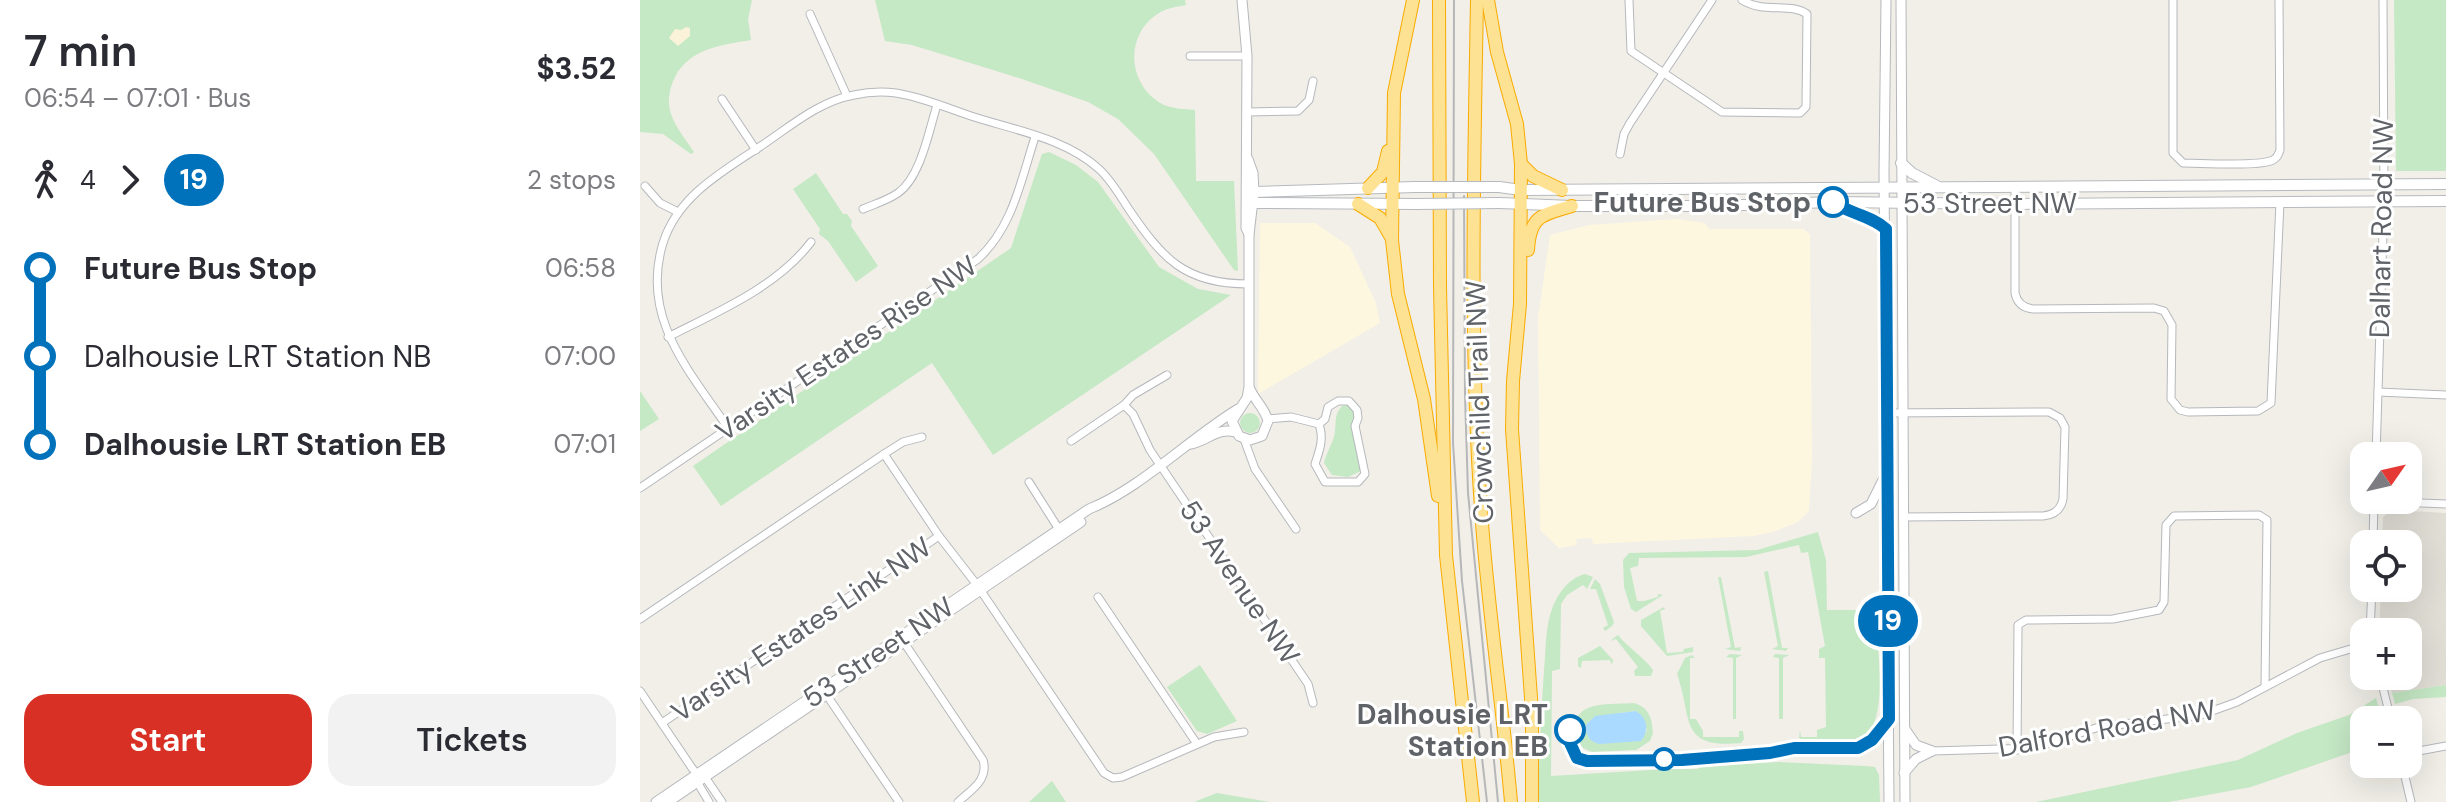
<!DOCTYPE html>
<meta charset="utf-8">
<style>
body{margin:0;font-family:"DM Sans",sans-serif;background:#f2f2f3;color:#2b2b33;height:100vh;display:flex;flex-direction:column;font-size:30px;white-space:nowrap}
*{box-sizing:border-box;margin:0}
p{font-size:26px;color:#7c7c81}
.icon{flex:none;width:44px;height:44px;fill:none;stroke:currentColor;stroke-width:2;stroke-linecap:round;stroke-linejoin:round}
.map{position:relative;flex:1;overflow:hidden}
.side{display:flex;flex-direction:column;background:#fff;width:640px}
.side>*{flex:none}
.badge{padding:0 16px;border-radius:26px;font-size:28px;line-height:52px}
.needle{width:52px;rotate:56deg}
.tools{position:absolute;left:1710px;top:442px;display:grid;gap:16px}
.tools a{display:grid;place-items:center;width:72px;height:72px;border-radius:16px;background:#fff;box-shadow:0 8px 32px #0002;font-size:40px}
.map>.badge{position:absolute;translate:-50% -50%;box-shadow:0 0 0 4px #fff}
.legs{display:flex;align-items:center;gap:12px;height:88px;padding:0 24px;font-size:26px}
.legs p{margin-inline-start:auto}
.headline{display:flex;align-items:center;justify-content:space-between;height:136px;padding:0 24px}
h1{font-size:44px;font-weight:600;line-height:60px}
.action{display:flex;gap:16px;margin-top:auto;padding:16px 24px}
.action a{flex:1;height:92px;border-radius:24px;background:#d93025;color:#fff;font-size:32px;font-weight:600;line-height:92px;text-align:center}
.action a+a{background:#f2f2f3;color:#2b2b33}
ul{padding:0 24px;list-style:none}
li{display:flex;align-items:center;gap:28px;height:88px;font-size:30px}
li i{display:grid;place-items:center;width:12px;height:100%;margin:0 10px;background:currentColor}
li i::after{content:'';width:20px;height:20px;margin:-10px;border:6px solid;border-radius:50%;background:#fff}
li p{margin-inline-start:auto}
li:first-child i{background:linear-gradient(#0000 50%,currentColor 0)}
li:last-child i{background:linear-gradient(currentColor 50%,#0000 0)}
main{display:flex;flex:1;min-height:0}
.map>svg:first-child{display:block}
.commercial{fill:#fef7e0}
.education{fill:#e1ded6}
.green{fill:#c5e8c5;fill-rule:evenodd}
.sand{fill:#fbf3d9}
.water{fill:#aadaff}
.lines{fill:none;stroke-linecap:round;stroke-linejoin:round}
.minor-casing{stroke:#b5b8bc;stroke-width:9}
.tertiary-casing{stroke:#b5b8bc;stroke-width:11}
.secondary-casing{stroke:#b6babf;stroke-width:12}
.motorway-casing{stroke:#f9ab00;stroke-width:14}
.minor{stroke:#fff;stroke-width:7}
.tertiary{stroke:#fff;stroke-width:9}
.secondary{stroke:#fff;stroke-width:10}
.motorway{stroke:#fde293;stroke-width:12}
.tram{stroke:#b6b7b8;stroke-width:2}
.secondary-bridge-casing{stroke:#b6babf;stroke-width:12;stroke-linecap:butt}
.secondary-bridge{stroke:#fff;stroke-width:10}
.line-1-casing{stroke:#fff;stroke-width:18}
.line-1{stroke:#0072bc;stroke-width:12}
.stop-1-dot{fill:#fff;stroke:#0072bc;stroke-width:4}
.labels{text-anchor:middle;stroke-width:6;stroke-linejoin:round;paint-order:stroke}
.stop-label{font-size:28px;font-weight:bold;fill:#5f6368;stroke:#fff;text-anchor:end}
.street-label{font-size:28px;fill:#5f6368;stroke:#fff}
</style>
<main>
<section class="side">
<div class="headline"><div><h1>7 min</h1><p>06:54 – 07:01 · Bus</p></div><b>$3.52</b></div>
<div class="legs"><svg class="icon" aria-label="walk" viewBox="0 0 24 24"><circle cx="13" cy="4" r="2"/><path d="M13 8l-2 6 4 7M11 14l-3 7M7 12l3-4h3l4 4"/></svg>4<svg class="icon" aria-label="forward" viewBox="0 0 24 24"><path d="M9 5l7 7-7 7"/></svg><b class="badge" style="background:#0072bc;color:#fff">19</b><p>2 stops</p></div>
<ul>
<li><i style="color:#0072bc"></i><b>Future Bus Stop</b><p>06:58</p></li>
<li><i style="color:#0072bc"></i><span>Dalhousie LRT Station NB</span><p>07:00</p></li>
<li><i style="color:#0072bc"></i><b>Dalhousie LRT Station EB</b><p>07:01</p></li>
</ul>
<div class="action"><a>Start</a><a>Tickets</a></div>
</section>
<div class="map">
<svg width="1806" height="802" viewBox="0 0 1806 802">
<rect width="100%" height="100%" fill="#f1efe8"/>
<g class="commercial">
<polygon points="1038,219 1065,223 1069,229 1163,229 1170,234 1172,459 1169,511 1158,522 1133,532 1113,536 953,544 952,538 936,539 937,545 919,548 900,530 898,318 910,235 949,225"/>
<polygon points="620,223 675,223 710,247 736,303 740,323 618,394"/>
</g>
<polygon class="education" points="1752,510 1806,513 1806,685 1752,693 1748,676 1768,676 1768,632 1739,632 1741,588 1768,588 1768,544 1742,544 1743,517"/>
<g class="green">
<path d="M0,0H112L108,19L111,40C82,45 50,48 35,77C29,89 27,102 31,114C36,128 46,140 54,152L51,154L23,134L0,132Z"/>
<path d="M235,0H545L546,5C535,7 525,8 516,15C483,38 489,88 524,105C534,109 544,109 555,110L556,181H594L598,271L594,270L514,154L478,119L448,102L379,78L272,45L245,41Z"/>
<polygon points="1754,0 1806,0 1806,171 1756,171"/>
<polygon points="409,152 436,165 458,182 519,267 558,289 591,295 353,455 292,363 81,506 53,466 371,248 402,154"/>
<polygon points="176,173 203,214 207,214 212,221 211,226 238,266 216,282 188,241 179,234 180,229 153,189"/>
<polygon points="0,391 19,419 0,431"/>
<path d="M708,405L714,408L721,471L708,477L692,475L684,463C686,454 691,446 694,437C697,426 693,415 702,406Z"/>
<circle cx="610" cy="423" r="10"/>
<path d="M1178,532L1186,560L1187,610H1236C1236,650 1248,696 1230,733C1217,743 1170,745 1159,738L1160,730L1161,737H1177V730L1186,727L1185,658H1179V649L1185,646L1168,552L1161,553L1159,545L1106,557L999,558L998,566L990,568L997,601H1004L1018,597V594L1023,595L996,612L991,609L984,587L983,560L989,553L1117,550Z"/>
<polygon points="1128,571 1142,648 1148,648 1146,651 1132,649 1138,646 1124,572"/>
<path d="M945,574L953,577L947,589L943,585L927,595L921,604L920,669L912,671L911,776L1027,769H1058V767L1137,762L1225,766L1235,767L1239,775L1240,802H898C899,758 901,715 904,671C906,650 905,628 912,609C918,593 929,578 945,574Z"/>
<polygon points="1078,577 1081,577 1095,648 1101,647 1100,651 1085,649 1091,647"/>
<polygon points="955,579 960,584 974,622 972,626 965,631 963,628 968,625 956,589 950,589"/>
<polygon points="1024,607 1025,609 1020,611 1027,653 1043,652 1044,649 1053,647 1053,652 1027,656 1001,626 1001,620"/>
<path d="M978,635C988,648 1003,656 1013,670L1011,676H995L994,671L998,667L976,639L970,641Z"/>
<polygon points="960,646 973,660 972,665 970,660 942,661 941,668 938,666 938,658"/>
<polygon points="1090,654 1102,655 1096,658 1096,719 1093,719 1093,658 1086,657"/>
<polygon points="1135,654 1149,655 1143,658 1143,719 1139,719 1139,658 1133,657"/>
<path d="M1052,655L1055,658H1050V719H1056L1063,731V737H1099V731H1103L1104,739L1101,743C1038,749 1053,719 1037,674L1045,658Z"/>
<polygon points="560,665 597,721 567,734 557,731 527,687"/>
<polygon points="1806,685 1806,697 1773,699 1755,704 1752,693"/>
<polygon points="1736,698 1742,720 1724,720 1724,748 1611,787 1529,802 1396,802 1598,760 1657,733 1709,715"/>
<path d="M994,703C1010,708 1012,719 1013,733L1010,741L996,750L952,752L943,748L937,741C926,699 966,705 994,703ZM996,711L1002,716L1007,730L1001,741L979,713Z"/>
<polygon points="412,781 426,802 389,802"/>
<polygon points="577,793 630,802 554,802"/>
</g>
<polygon class="sand" points="46,27 50,28 50,36 38,46 29,38 35,29 41,30"/>
<path class="water" d="M996,711C1008,718 1009,731 1001,741L959,744C949,741 946,736 946,725L955,716Z"/>
<g class="lines">
<g class="minor-casing">
<g id="minor">
<path d="M989,0L991,51L1082,112L1160,113L1166,107L1167,14C1150,2 1124,14 1102,0"/>
<path d="M1533,0V153L1543,163C1561,163 1619,167 1633,160C1638,157 1638,155 1640,150L1639,0"/>
<polyline points="170,14 207,96"/>
<polyline points="550,56 607,56"/>
<polyline points="82,99 116,150"/>
<polyline points="608,112 658,111 669,100 673,81"/>
<polyline points="980,154 984,134 990,123 1072,0"/>
<polyline points="5,186 20,203 38,212"/>
<path d="M1375,186V293C1377,303 1384,308 1393,309L1514,308L1524,311L1532,325L1531,399L1540,410L1548,412L1618,411L1631,403L1640,202"/>
<path d="M223,209C235,204 248,200 258,193C281,177 289,130 297,105"/>
<path d="M28,337C77,312 137,287 171,242"/>
<polyline points="1738,392 1806,395"/>
<path d="M698,401H709L717,410L718,418L715,426L725,474L718,482H685L675,464C680,449 684,439 679,424L685,419L688,407Z"/>
<polyline points="484,405 493,414 510,450 668,684 673,703"/>
<path d="M1247,413L1409,412L1420,418L1425,427L1423,499C1421,510 1414,515 1403,516L1263,517"/>
<polyline points="628,419 651,417 679,424"/>
<path d="M88,428C49,370 0,318 23,243C38,195 85,170 124,144C152,125 180,101 214,95C227,92 242,91 256,93C282,97 307,108 331,116C374,130 425,138 459,169C471,180 479,194 488,208C522,258 544,284 608,284"/>
<polyline points="604,439 615,469 656,529"/>
<polyline points="431,441 484,405 493,395 527,375"/>
<polyline points="244,454 263,442 282,437"/>
<polyline points="1736,456 1744,200 1743,0"/>
<polyline points="389,482 420,531"/>
<path d="M0,488L338,259C373,227 381,180 395,137"/>
<polyline points="1734,501 1806,504"/>
<polyline points="1733,544 1734,500"/>
<polyline points="458,597 557,744"/>
<polyline points="0,619 244,454 299,536 337,585 464,773 473,778 482,777 574,737 604,732"/>
<polyline points="1730,632 1732,588"/>
<path d="M263,641L343,760C349,780 331,790 318,802"/>
<polyline points="1740,676 1751,720"/>
<polyline points="0,691 52,768 57,774 65,777 82,802"/>
<polyline points="184,691 259,802"/>
<polyline points="22,723 299,536"/>
<polyline points="1377,750 1378,625 1386,620 1473,619 1519,610 1524,602 1526,525 1534,516 1619,515 1627,520 1625,686"/>
<polyline points="1292,751 1394,748 1459,727 1561,715 1597,702 1680,658 1724,645"/>
<polyline points="1768,753 1806,746"/>
<polyline points="1762,764 1771,802"/>
<polyline points="56,780 69,802"/>
</g>
</g>
<g class="tertiary-casing">
<g id="tertiary">
<polyline points="602,0 607,56 606,228 609,234"/>
<polyline points="1246,0 1244,173 1249,802"/>
<polyline points="1261,0 1265,802"/>
<path d="M608,159L613,173L614,192L609,234V387L607,398L592,421L599,436L610,440L622,436L628,421C625,408 614,400 609,387"/>
<path d="M551,444C567,441 578,427 595,432"/>
<polyline points="1216,513 1231,504 1245,476"/>
<polyline points="1265,729 1276,745 1292,751"/>
<polyline points="1218,748 1235,738 1249,719"/>
<polyline points="1264,773 1276,759 1292,751"/>
<path d="M16,802L449,509C500,489 550,438 598,409"/>
<polyline points="28,802 441,522"/>
</g>
</g>
<g class="secondary-casing">
<g id="secondary">
<polyline points="1261,163 1272,173 1297,186"/>
<polyline points="859,187 881,190 1806,184"/>
<polyline points="614,192 775,187"/>
<path d="M1193,202C1210,214 1230,215 1246,229"/>
<polyline points="613,203 776,204"/>
<polyline points="859,203 932,206 1074,206 1193,202 1374,204 1806,201"/>
</g>
</g>
<g class="motorway-casing">
<g id="motorway">
<polyline points="773,0 754,93 752,240 758,294 784,399 798,496"/>
<polyline points="799,0 800,287 806,555 833,802"/>
<path d="M837,0C834,174 829,350 842,523C849,617 863,709 871,802"/>
<polyline points="848,0 857,52 877,124 881,164 880,304 873,381 872,429 892,712 892,802"/>
<polyline points="881,164 893,176 922,190"/>
<polyline points="728,188 743,172 748,151"/>
<polyline points="718,204 740,218 751,237"/>
<path d="M888,250C890,215 902,215 932,206"/>
</g>
</g>
<use href="#minor" class="minor"/>
<use href="#tertiary" class="tertiary"/>
<use href="#secondary" class="secondary"/>
<use href="#motorway" class="motorway"/>
<g class="tram">
<polyline points="814,0 813,443 822,581 847,802"/>
<polyline points="824,196 825,395 828,493 858,802"/>
</g>
<g class="secondary-bridge-casing">
<g id="secondary-bridge">
<polyline points="775,187 859,187"/>
<polyline points="776,204 859,203"/>
</g>
</g>
<use href="#secondary-bridge" class="secondary-bridge"/>
</g>
<g class="lines">
<g class="line-1-casing">
<path id="line-1" d="M930,730V743L937,758L947,761L1042,760L1130,753L1154,748H1218L1232,740L1249,719L1246,229C1230,215 1210,214 1193,202"/>
</g>
<use href="#line-1" class="line-1"/>
</g>
<g class="stop-1-dot">
<circle cx="1193" cy="202" r="14"/>
<circle cx="930" cy="730" r="14"/>
<circle cx="1024" cy="759" r="10"/>
</g>
<g class="labels">
<g class="stop-label">
<text x="1171" y="212">Future Bus Stop</text>
<text x="908" y="724">Dalhousie LRT<tspan x="908" dy="32">Station EB</tspan></text>
</g>
<g class="street-label">
<text x="1350" y="213">53 Street NW</text>
<text transform="translate(1741 228) rotate(-89)" y="10">Dalhart Road NW</text>
<text transform="translate(206 348) rotate(-34)" y="10">Varsity Estates Rise NW</text>
<text transform="translate(839 402) rotate(-92)" y="10">Crowchild Trail NW</text>
<text transform="translate(600 582) rotate(56)" y="10">53 Avenue NW</text>
<text transform="translate(161 629) rotate(-34)" y="10">Varsity Estates Link NW</text>
<text transform="translate(238 652) rotate(-34)" y="10">53 Street NW</text>
<text transform="translate(1467 728) rotate(-10)" y="10">Dalford Road NW</text>
</g>
</g>
</svg>
<div class="tools">
<a><svg class="needle" viewBox="-14 -14 28 28"><path d="M0-13l5 13h-10z" fill="#e53935"/><path d="M0 13l5-13h-10z" fill="#7c7c81"/></svg></a>
<a><svg class="icon" aria-label="locate" viewBox="0 0 24 24"><circle cx="12" cy="12" r="6"/><path d="M12 2v4M12 18v4M2 12h4M18 12h4"/></svg></a>
<a>+</a>
<a>−</a>
</div>
<b class="badge" style="left:1248px;top:621px;background:#0072bc;color:#fff">19</b>
</div>
</main>
